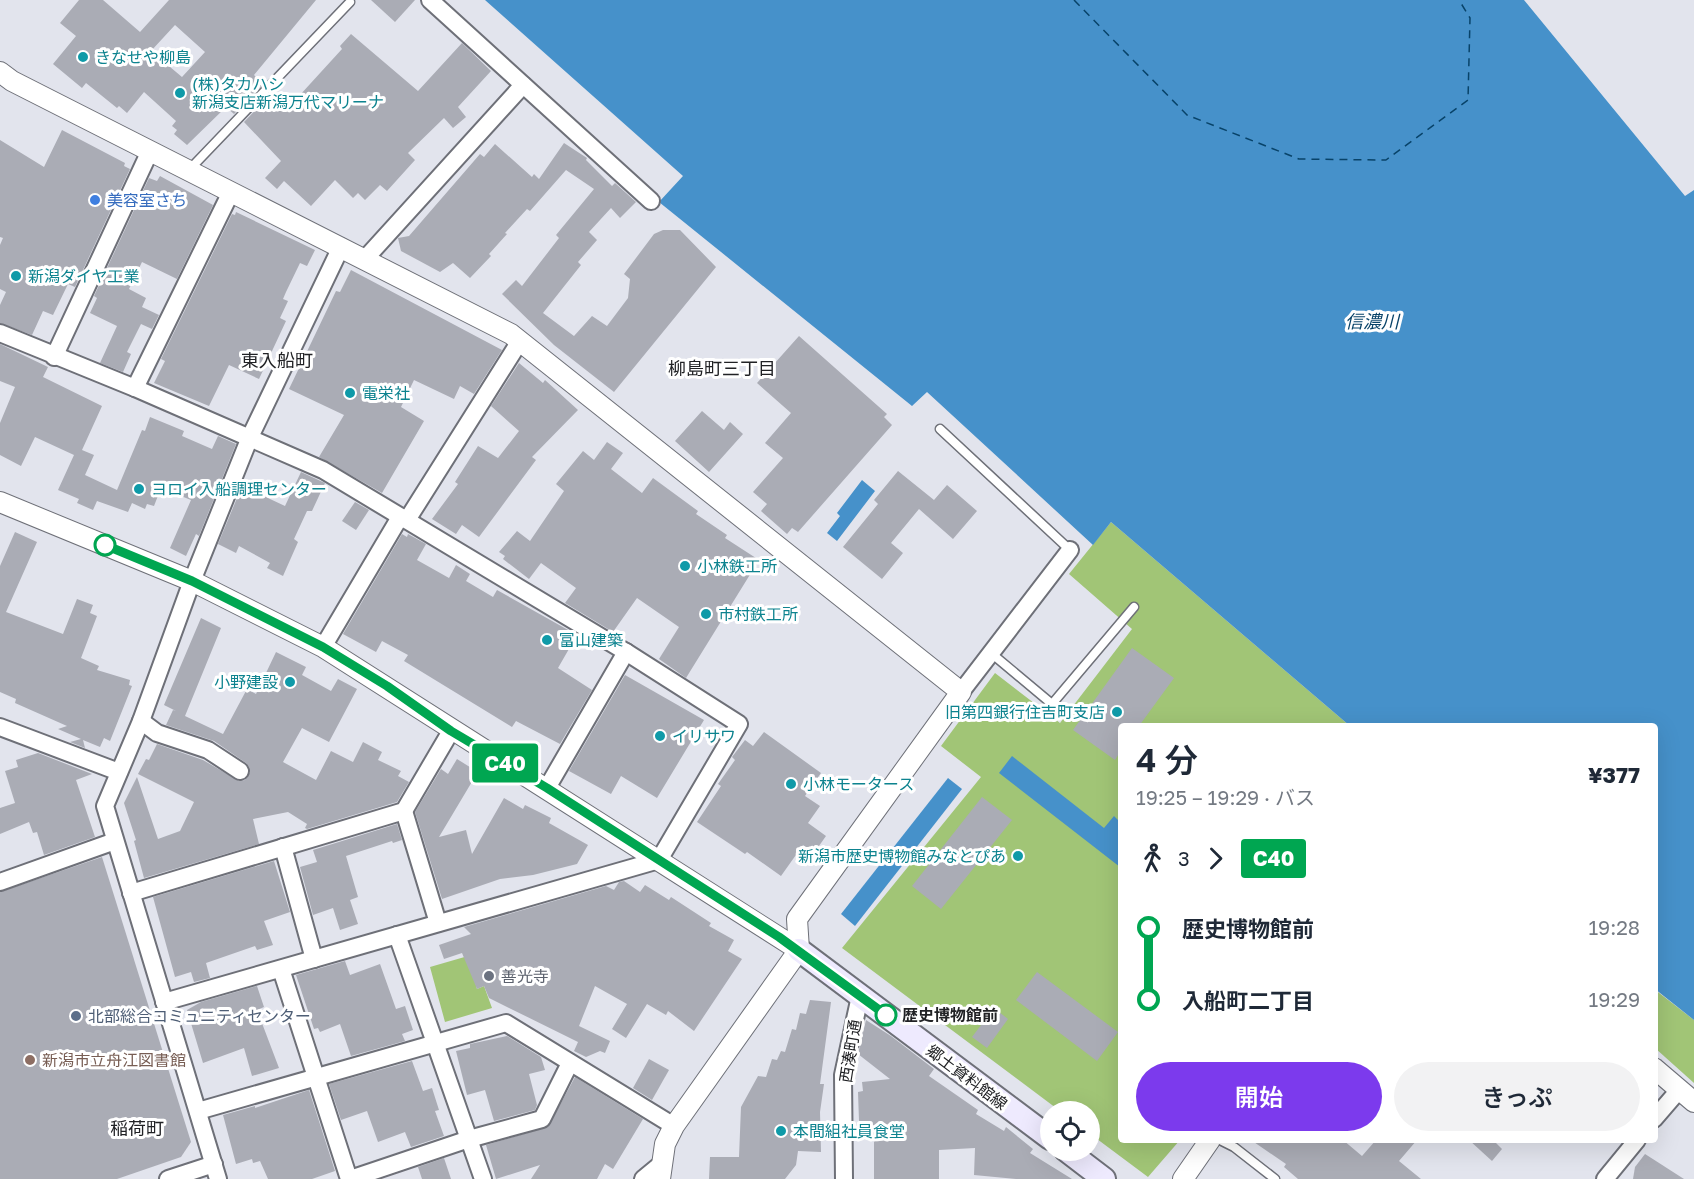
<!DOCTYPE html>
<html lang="ja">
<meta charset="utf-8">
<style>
body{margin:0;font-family:"Golos Text","Noto Sans JP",sans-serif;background:#f2f2f3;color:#1f2937;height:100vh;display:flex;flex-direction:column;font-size:22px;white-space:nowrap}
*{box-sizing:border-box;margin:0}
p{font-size:20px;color:#747a83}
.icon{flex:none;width:33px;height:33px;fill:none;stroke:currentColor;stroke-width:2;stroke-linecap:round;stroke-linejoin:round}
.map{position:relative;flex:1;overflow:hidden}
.side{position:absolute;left:1118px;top:723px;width:540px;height:420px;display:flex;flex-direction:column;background:#fff;border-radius:6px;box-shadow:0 6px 24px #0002}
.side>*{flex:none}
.badge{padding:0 12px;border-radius:4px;font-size:21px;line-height:39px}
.controls{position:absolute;left:1040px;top:1101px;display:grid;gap:12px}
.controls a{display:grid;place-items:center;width:60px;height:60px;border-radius:50%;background:#fff;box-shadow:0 6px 24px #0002;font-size:30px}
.map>.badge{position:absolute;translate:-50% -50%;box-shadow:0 0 0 3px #fff}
.legs{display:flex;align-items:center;gap:9px;height:66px;padding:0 18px;font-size:20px}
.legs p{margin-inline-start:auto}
.head{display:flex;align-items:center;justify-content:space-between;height:102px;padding:0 18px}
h1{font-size:33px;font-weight:600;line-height:45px}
.button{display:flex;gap:12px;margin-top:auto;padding:12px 18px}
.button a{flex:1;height:69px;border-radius:36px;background:#7c3aed;color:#fff;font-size:24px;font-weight:600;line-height:69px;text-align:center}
.button a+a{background:#f2f2f3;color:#1f2937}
ul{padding:0 18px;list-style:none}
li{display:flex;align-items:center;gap:21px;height:72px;font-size:22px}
li i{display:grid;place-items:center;width:9px;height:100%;margin:0 8px;background:currentColor}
li i::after{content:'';width:15px;height:15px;margin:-8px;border:4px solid;border-radius:50%;background:#fff}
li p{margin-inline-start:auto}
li:first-child i{background:linear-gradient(#0000 50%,currentColor 0)}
li:last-child i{background:linear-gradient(currentColor 50%,#0000 0)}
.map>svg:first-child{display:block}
.green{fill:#a1c576}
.water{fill:#4691ca}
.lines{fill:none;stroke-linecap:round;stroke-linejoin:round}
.ferry{stroke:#084369;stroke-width:1.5;stroke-dasharray:8 6;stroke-linecap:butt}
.building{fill:#aaacb5;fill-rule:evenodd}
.service-casing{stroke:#6e7078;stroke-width:11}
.minor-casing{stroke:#6e7078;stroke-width:20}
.tertiary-casing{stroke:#6e7078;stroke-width:22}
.secondary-casing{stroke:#6e7078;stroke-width:26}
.service{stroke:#fff;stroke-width:8}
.minor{stroke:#fff;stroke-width:16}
.tertiary{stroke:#fff;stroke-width:20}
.secondary{stroke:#eeeafe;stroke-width:22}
.line-1-casing{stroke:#fff;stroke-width:14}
.line-1{stroke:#00a651;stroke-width:9}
.culture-dot{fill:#0f9aa8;stroke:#fff;stroke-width:2}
.shop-dot{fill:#3f7fe0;stroke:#fff;stroke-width:2}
.stop-1-dot{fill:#fff;stroke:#00a651;stroke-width:3}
.worship-dot{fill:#6b7280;stroke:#fff;stroke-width:2}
.service-dot{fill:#5c6f8a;stroke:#fff;stroke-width:2}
.education-dot{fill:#8d6e63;stroke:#fff;stroke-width:2}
.labels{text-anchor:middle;stroke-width:6;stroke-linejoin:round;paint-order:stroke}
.culture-label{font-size:16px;fill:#0d838f;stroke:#fff;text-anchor:start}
.shop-label{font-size:16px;fill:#366cbe;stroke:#fff;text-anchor:start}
.worship-label{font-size:16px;fill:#5b616d;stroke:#fff;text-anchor:start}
.stop-label{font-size:16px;font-weight:bold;fill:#212225;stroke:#fff;text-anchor:start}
.service-label{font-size:16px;fill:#4e5e75;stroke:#fff;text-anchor:start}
.street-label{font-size:16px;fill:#212225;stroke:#fff}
.education-label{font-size:16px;fill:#785e54;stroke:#fff;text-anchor:start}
.water-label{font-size:18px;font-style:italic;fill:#084369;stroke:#fff}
.neighbourhood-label{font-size:18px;fill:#212225;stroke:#fff}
</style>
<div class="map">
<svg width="1694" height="1179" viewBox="0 0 1694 1179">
<rect width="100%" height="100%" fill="#e2e4ed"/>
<g class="green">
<polygon points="1111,522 1350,726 1120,726 1120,1140 1180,1140 1148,1177 1089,1133 1089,1112 1060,1111 842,948 981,777 941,746 995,673 1060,723 1132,629 1069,574"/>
<polygon points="468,956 477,989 484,986 492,1008 445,1022 430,967"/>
<polygon points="1654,989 1694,1020 1694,1083 1655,1048"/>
</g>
<g class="water">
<polygon points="485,0 1524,0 1685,196 1694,190 1694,1020 1655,989 1654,726 1350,726 1111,522 1093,545 927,392 912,406 659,202 683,176"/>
<polygon points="862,480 875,491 837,541 827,533 840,516 837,513"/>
<polygon points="1012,756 1104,828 1114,816 1120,822 1120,867 999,773"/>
<polygon points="948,778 962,789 855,926 841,914"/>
</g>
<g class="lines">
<polyline class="ferry" points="1074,0 1187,115 1299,159 1386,160 1468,100 1470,18 1459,0"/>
</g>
<g class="building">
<path d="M79,0H103L140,32L169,0H316L254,75L263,84L234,114L226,107L187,145L174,134L177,130L172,126L176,121L144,92L127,113L119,106L117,108L86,83L82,88L53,64L76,36L60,23ZM175,25L205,52L182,77L151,51Z"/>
<polygon points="371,0 415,0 395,22"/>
<polygon points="351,34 418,91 462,43 491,71 458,107 466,117 453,128 444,118 408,153 415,160 387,191 380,185 365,200 358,193 353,198 335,180 311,206 284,181 277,189 265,178 281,161 244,122 273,92 289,107 342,49 340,46"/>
<polygon points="62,130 125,163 124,166 130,169 75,287 68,284 53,315 43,311 32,335 0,323 0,305 6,292 0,289 0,245 3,238 0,237 0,140 44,167"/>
<polygon points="564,143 587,158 586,160 612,186 615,183 636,202 620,218 611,208 589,232 597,240 578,262 581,265 543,313 574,336 592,316 607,326 628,298 630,279 624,274 654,234 663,230 680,230 716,267 614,392 554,345 502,294 516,280 522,286 559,238 556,235 594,189 566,170 530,211 527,209 505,233 507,234 489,254 491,256 470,278 453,263 440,272 401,251 398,238 409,236 480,154 484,157 495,144 532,177 534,174 539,179"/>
<polygon points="160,176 213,205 177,279 142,262 129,289 146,298 142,307 159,315 152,329 141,324 127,352 131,354 123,372 100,363 117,326 90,313 97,298 94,296 149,178 157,181"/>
<polygon points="236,212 315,250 307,266 300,263 286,292 283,299 288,301 280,318 286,321 259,379 229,365 209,406 154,383 165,361 161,359 232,214 235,215"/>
<polygon points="351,270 502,350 474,394 460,386 454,399 414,380 401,407 424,421 382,493 319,457 344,415 289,389 336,291 340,292"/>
<polygon points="799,336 887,414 884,417 892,425 798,532 792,528 787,534 761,511 767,504 753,492 783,458 765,443 791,413 757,383"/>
<polygon points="0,344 48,367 43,377 102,406 82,450 94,455 85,475 117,490 142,430 145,431 150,417 184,431 182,436 212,449 218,436 236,444 199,536 196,534 186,556 170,548 191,500 161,488 154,506 147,504 145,509 132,503 128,512 97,501 93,510 77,503 79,499 58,490 74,455 35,437 21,466 0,455 0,423 15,387 0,381"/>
<polygon points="519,363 543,383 545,380 578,410 532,457 536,460 479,537 462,525 456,534 432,519 458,484 455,482 478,446 498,458 519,431 491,406"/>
<polygon points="702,411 724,430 730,422 743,434 709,472 675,441"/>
<polygon points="607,442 623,453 611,469 642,493 653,478 698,511 696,514 727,535 725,538 759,560 686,678 659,659 679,627 637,598 613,632 565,603 576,588 541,563 529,579 503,559 505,556 499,552 517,531 530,541 564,491 556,484 583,451 594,460"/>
<polygon points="898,471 934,500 947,485 977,511 953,539 919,509 891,543 903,553 882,579 843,547 878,504 874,500"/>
<polygon points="301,472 325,483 312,511 307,511 294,539 298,542 283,576 267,568 270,563 239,546 236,553 218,544 242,486 285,506"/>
<polygon points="355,502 369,510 356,530 342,521"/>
<polygon points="15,532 37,542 6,612 63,634 77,599 93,605 90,613 97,616 81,658 99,666 97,670 130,680 129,685 132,686 110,741 104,738 100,747 83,740 85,748 70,742 81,739 58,729 67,726 15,703 16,699 0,692 0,566"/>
<polygon points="402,534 407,537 408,534 426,544 417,560 449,578 456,565 470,574 466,581 493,597 497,590 577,635 558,668 592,690 560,744 516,721 512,727 404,661 408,655 382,641 376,652 343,634"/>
<polygon points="201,618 221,628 185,716 223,734 247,689 256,694 276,652 306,667 302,675 331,691 338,679 357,689 329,742 302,728 283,762 316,780 331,751 353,762 363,742 382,752 378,760 401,771 398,776 409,782 397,802 307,829 305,828 307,824 288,812 253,819 259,844 144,878 134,841 136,840 124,803 137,777 158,839 180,831 194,802 138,774 146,759 149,760 157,744 203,760 239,781 245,780 250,772 246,763 214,741 166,725 173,710 176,711 164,705"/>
<polygon points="1132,648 1174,678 1139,726 1120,726 1120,752 1115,760 1073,730"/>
<polygon points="625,675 704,720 657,798 621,776 611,794 569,771"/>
<polygon points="764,732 821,773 805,796 820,806 808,823 826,836 814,853 803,845 781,876 747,852 745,854 697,822 721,786 718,784 735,760 732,757 745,740 753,746"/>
<polygon points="38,753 92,774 76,780 95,837 44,855 37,832 33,833 29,822 0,834 0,808 15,803 5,771 18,767 16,760"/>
<polygon points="457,759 473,769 471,772 476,775 439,837 466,830 472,854 504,798 523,809 525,805 551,818 549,823 588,845 577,864 533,875 500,879 442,899 415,812 441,769 448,774"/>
<polygon points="982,797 1012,820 941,909 912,886"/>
<polygon points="397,824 402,840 393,843 392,841 346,856 358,897 350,900 358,924 340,930 333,908 313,915 300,867 317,862 313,850"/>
<polygon points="102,857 191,1142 181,1157 117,1179 0,1179 0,892"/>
<polygon points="274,861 290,912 264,921 273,945 257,950 255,946 206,963 210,978 194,982 191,972 175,977 153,897"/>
<polygon points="624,881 640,892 645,885 669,900 671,897 711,923 709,926 734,940 728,951 742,959 694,1031 668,1011 666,1015 647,1004 626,1038 612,1029 627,1004 595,986 579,1026 610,1041 605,1053 600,1051 586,1057 574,1051 578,1042 489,998 484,986 477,989 462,953 444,959 439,945 471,934 464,927 606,886 614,890 619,882"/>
<polygon points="345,961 350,975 380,964 396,1009 405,1006 413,1030 402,1034 405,1041 351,1056 340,1024 320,1032 318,1028 314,1029 296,975"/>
<polygon points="1037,972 1118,1032 1097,1061 1016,1000"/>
<polygon points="257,986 264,1007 257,1010 279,1068 252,1076 244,1048 203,1063 187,1010 201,1002"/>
<polygon points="810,1000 831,1002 820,1084 824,1084 820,1112 821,1152 798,1151 796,1165 785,1179 709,1179 710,1157 739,1157 741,1107 758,1076 766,1077 772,1059 777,1060 781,1051 785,1052 792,1029 796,1030 800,1013 806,1014"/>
<polygon points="994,1008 1008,1019 987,1048 972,1037"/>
<polygon points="866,1020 891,1036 934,1069 929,1076 978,1110 976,1114 1004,1131 1006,1127 1033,1149 1030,1153 1072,1179 1016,1179 974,1175 975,1148 939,1150 939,1179 874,1179 874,1137 869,1138 869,1122 859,1121 858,1092 863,1091 862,1082 890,1079 858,1054"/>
<polygon points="507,1036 541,1057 545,1070 529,1074 537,1105 535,1110 494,1121 485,1090 467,1095 456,1051 470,1048 470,1044"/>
<polygon points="649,1059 669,1070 652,1100 633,1088"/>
<polygon points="412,1061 423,1091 432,1088 439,1110 435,1111 444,1136 411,1147 405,1132 378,1142 367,1111 341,1120 329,1084"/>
<polygon points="575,1077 643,1119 613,1169 605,1164 597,1179 531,1179 540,1165 496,1179 486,1145 548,1127"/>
<polygon points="309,1090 335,1171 312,1179 268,1179 260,1161 253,1163 252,1159 236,1164 223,1115 255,1106 255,1108"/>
<polygon points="1251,1140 1343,1140 1362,1156 1376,1140 1417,1140 1399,1161 1421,1179 1298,1179 1284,1167 1286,1164"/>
<polygon points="1469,1140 1493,1140 1502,1149 1492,1161"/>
<polygon points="1645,1154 1684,1179 1633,1179 1635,1167"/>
<polygon points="444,1158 451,1179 422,1179 418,1167"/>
</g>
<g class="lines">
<g class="service-casing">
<g id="service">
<polyline points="189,170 350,2"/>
<polyline points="940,429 1070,550"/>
<polyline points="991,653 1052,704 1134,607"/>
<polyline points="1220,1140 1234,1147 1275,1179"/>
</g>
</g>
<g class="minor-casing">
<g id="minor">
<polyline points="430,0 651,201"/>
<polyline points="365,259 523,85"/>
<polyline points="0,333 135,388 323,470 626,652 739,724 659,860 164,1002"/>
<polyline points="54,357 150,151"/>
<polyline points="135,388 231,192"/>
<polyline points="407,520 520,341"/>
<polyline points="323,647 400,517"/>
<polyline points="961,692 1070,550"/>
<polyline points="141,721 157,733 208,750 240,771"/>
<polyline points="0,727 119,772"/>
<polyline points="547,788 626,652"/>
<polyline points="404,811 438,923"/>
<polyline points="283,847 314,959"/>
<polyline points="0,882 115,841"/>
<polyline points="131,893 404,811 451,731"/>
<polyline points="397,935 483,1179"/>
<polyline points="281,969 349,1179"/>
<polyline points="198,1111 506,1023 674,1126"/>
<polyline points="1654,1119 1679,1090"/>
<polyline points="168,1179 214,1164"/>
<polyline points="218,1179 105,806 141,721 192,581 250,437 341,247"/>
<polyline points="350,1179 469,1139 542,1119 570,1063"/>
<polyline points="643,1179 660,1165"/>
<polyline points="844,1179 843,1075 860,996"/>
<polyline points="1605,1179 1637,1140"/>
</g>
</g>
<g class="tertiary-casing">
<g id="tertiary">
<polyline points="0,72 12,81 511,334 961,692 797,919 799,950 674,1126 665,1144 660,1179"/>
<polyline points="0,502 192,581 323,647 799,950"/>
<polyline points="1654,1068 1694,1102"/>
<polyline points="1183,1179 1210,1140"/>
</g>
</g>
<g class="secondary-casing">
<g id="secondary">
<polyline points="799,950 1050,1138"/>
<polyline points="1066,1150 1104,1179"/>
</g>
</g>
<use href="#service" class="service"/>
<use href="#minor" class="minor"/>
<use href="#tertiary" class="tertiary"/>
<use href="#secondary" class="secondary"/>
</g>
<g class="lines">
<g class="line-1-casing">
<polyline id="line-1" points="105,545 192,581 323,647 387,686 451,731 547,788 779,937 886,1015"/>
</g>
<use href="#line-1" class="line-1"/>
</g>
<g class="culture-dot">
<circle cx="83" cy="57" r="6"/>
<circle cx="180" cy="93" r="6"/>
<circle cx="16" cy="276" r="6"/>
<circle cx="350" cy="393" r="6"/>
<circle cx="139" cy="489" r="6"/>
<circle cx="685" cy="566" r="6"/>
<circle cx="706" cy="614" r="6"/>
<circle cx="547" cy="640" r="6"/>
<circle cx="290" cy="682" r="6"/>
<circle cx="1117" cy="712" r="6"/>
<circle cx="660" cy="736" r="6"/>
<circle cx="791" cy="784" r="6"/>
<circle cx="1018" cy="856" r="6"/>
<circle cx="781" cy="1131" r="6"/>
</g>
<circle class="shop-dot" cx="95" cy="200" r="6"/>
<g class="stop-1-dot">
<circle cx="105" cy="545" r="10"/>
<circle cx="886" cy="1015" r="10"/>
</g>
<circle class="worship-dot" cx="489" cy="976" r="6"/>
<circle class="service-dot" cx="76" cy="1016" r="6"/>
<circle class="education-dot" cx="30" cy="1060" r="6"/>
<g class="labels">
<g class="culture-label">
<text x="95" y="63">きなせや柳島</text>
<text x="192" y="90">(株)タカハシ<tspan x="192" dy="18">新潟支店新潟万代マリーナ</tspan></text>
<text x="28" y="282">新潟ダイヤ工業</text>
<text x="362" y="399">電栄社</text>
<text x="151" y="495">ヨロイ入船調理センター</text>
<text x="697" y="572">小林鉄工所</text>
<text x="718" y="620">市村鉄工所</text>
<text x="559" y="646">富山建築</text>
<text x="278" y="688" text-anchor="end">小野建設</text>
<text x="1105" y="718" text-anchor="end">旧第四銀行住吉町支店</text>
<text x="672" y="742">イリサワ</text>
<text x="803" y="790">小林モータース</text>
<text x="1006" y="862" text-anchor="end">新潟市歴史博物館みなとぴあ</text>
<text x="793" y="1137">本間組社員食堂</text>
</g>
<g class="shop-label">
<text x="107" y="206">美容室さち</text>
</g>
<g class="worship-label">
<text x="501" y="982">善光寺</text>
</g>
<g class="stop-label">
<text x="902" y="1021">歴史博物館前</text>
</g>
<g class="service-label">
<text x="88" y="1022">北部総合コミュニティセンター</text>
</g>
<g class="street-label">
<text transform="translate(850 1051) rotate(-81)" y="6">西湊町通</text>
<text transform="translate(967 1077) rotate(37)" y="6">郷土資料館線</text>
</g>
<g class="education-label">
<text x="42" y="1066">新潟市立舟江図書館</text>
</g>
<g class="water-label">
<text x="1372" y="328">信濃川</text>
</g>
<g class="neighbourhood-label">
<text x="277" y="367">東入船町</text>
<text x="722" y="375">柳島町三丁目</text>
<text x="137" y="1135">稲荷町</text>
</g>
</g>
</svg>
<div class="controls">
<a><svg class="icon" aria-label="locate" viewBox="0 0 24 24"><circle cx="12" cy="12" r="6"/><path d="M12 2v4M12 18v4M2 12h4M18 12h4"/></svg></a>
</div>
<b class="badge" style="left:505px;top:763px;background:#00a651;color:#fff">C40</b>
<section class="side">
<div class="head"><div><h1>4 分</h1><p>19:25 – 19:29 · バス</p></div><b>¥377</b></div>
<div class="legs"><svg class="icon" aria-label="walk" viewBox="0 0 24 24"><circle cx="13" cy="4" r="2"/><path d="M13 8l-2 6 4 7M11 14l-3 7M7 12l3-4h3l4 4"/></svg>3<svg class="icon" aria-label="forward" viewBox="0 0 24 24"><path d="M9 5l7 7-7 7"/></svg><b class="badge" style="background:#00a651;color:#fff">C40</b></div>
<ul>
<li><i style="color:#00a651"></i><b>歴史博物館前</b><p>19:28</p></li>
<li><i style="color:#00a651"></i><b>入船町二丁目</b><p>19:29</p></li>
</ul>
<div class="button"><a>開始</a><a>きっぷ</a></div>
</section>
</div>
